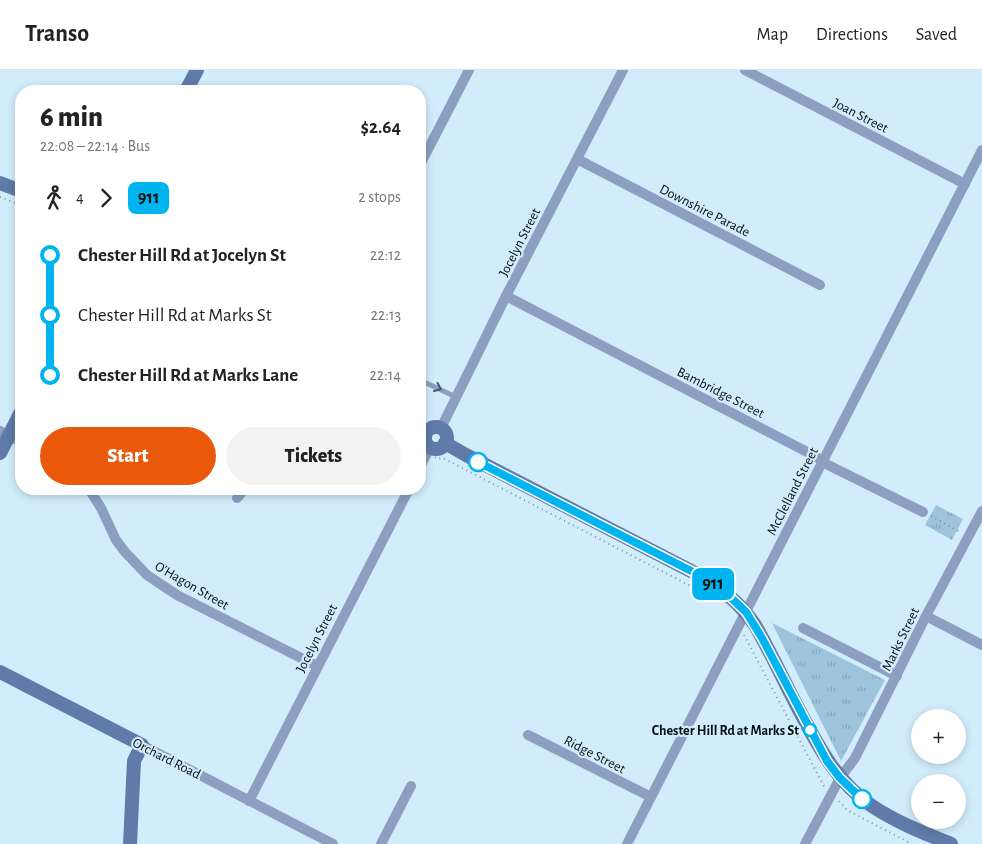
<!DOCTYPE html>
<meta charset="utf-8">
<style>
body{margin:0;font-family:"Alegreya Sans",sans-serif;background:#f2f2f2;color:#222;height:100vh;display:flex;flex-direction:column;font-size:19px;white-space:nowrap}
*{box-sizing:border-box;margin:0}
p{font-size:16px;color:#767676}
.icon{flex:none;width:28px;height:28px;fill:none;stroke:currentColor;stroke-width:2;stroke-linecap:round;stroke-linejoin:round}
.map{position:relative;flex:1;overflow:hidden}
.side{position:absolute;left:15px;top:15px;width:411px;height:410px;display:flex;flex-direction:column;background:#fff;border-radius:20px;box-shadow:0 2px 8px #0003}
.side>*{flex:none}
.badge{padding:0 10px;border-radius:8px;font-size:18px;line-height:32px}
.tools{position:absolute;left:911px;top:639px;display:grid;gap:10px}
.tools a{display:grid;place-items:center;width:55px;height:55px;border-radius:50%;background:#fff;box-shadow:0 2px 8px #0003;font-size:25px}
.map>.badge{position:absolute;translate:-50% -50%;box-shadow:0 0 0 2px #fff}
.legs{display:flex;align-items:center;gap:8px;height:55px;padding:0 25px;font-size:16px}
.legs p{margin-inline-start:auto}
.headline{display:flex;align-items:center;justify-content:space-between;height:85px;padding:0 25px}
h1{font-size:28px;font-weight:800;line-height:38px}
.cta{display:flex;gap:10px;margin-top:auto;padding:10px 25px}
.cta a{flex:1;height:58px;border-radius:30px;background:#ea580c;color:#fff;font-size:20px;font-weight:800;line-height:58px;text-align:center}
.cta a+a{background:#f2f2f2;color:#222}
ul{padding:0 25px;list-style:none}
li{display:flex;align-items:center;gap:18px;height:60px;font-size:19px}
li i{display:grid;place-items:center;width:8px;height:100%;margin:0 6px;background:currentColor}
li i::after{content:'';width:12px;height:12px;margin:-6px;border:4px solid;border-radius:50%;background:#fff}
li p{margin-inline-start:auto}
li:first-child i{background:linear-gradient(#0000 50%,currentColor 0)}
li:last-child i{background:linear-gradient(currentColor 50%,#0000 0)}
header{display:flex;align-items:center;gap:30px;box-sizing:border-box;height:70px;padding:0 25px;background:#fff;border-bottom:1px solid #e0e0e0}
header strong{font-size:24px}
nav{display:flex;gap:28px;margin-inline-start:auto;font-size:18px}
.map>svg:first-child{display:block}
.park{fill:url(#park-tufts)}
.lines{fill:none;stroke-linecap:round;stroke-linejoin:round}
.path{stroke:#7f939e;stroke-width:2;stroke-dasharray:1 4;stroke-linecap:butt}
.lane{stroke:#8c9fc0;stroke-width:5}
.street{stroke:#8c9fc0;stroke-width:10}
.secondary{stroke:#607baa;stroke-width:14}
.oneway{stroke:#48566a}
.line-1-casing{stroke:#fff;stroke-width:11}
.line-1{stroke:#00b5ef;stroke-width:8}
.stop-1-dot{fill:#fff;stroke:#00b5ef;stroke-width:2.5}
.labels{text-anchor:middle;stroke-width:4.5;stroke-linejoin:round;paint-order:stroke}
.street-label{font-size:14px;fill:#050e13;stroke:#d1edfc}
.stop-label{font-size:14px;font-weight:bold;fill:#050e13;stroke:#d1edfc;text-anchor:end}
</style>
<header>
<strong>Transo</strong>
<nav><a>Map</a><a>Directions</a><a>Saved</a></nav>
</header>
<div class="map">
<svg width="982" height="774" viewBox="0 0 982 774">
<defs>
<pattern id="park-tufts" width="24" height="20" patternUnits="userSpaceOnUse" patternTransform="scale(1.25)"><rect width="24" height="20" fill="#9dc4da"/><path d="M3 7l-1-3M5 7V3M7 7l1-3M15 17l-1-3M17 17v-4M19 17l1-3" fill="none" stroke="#86a7ba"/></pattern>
</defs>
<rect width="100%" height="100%" fill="#d1edfc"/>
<g class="park">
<polygon points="936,435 963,449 952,470 925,455"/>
<polygon points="772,553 885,610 841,691"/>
</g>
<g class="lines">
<g class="path">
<polyline points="0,127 21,135"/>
<polyline points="435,387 438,389 443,388 708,525"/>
<polyline points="931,446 960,462"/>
<polyline points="744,565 825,718"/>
<polyline points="839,731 847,740 912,774"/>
</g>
<polyline class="lane" points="420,310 456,327"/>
<g class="street">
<polyline points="745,0 965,114"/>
<polyline points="577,89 820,215"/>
<polyline points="420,95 469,0"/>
<polyline points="506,226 815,386 828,395 923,442"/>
<polyline points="441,358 506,226 623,0"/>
<polyline points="0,361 21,372"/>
<polyline points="420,397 430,377"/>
<polyline points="89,419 101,438 116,470 125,482 147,505 177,525 317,596"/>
<polyline points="237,428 245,419"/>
<polyline points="926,546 982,575"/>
<polyline points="803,558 897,606"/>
<polyline points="528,665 651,727"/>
<polyline points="142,675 333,774"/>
<polyline points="249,731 409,419"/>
<polyline points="381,774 411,716"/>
<polyline points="627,774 982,80"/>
<polyline points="805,774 840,708 855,688 926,546 982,441"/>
</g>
<g class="secondary">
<polyline points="186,21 197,0"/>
<polyline points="0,113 21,121"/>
<circle cx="436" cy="368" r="11"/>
<path d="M445,373L466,385L697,504C721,518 739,532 755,555C770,581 783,609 797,636C817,674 836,712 872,736C896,752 924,763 951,774"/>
<polyline points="0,383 21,342"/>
<polyline points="0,602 142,675 134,691 130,774"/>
</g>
</g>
<defs><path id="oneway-chevron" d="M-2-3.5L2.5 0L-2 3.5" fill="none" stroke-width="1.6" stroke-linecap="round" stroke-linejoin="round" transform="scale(1.25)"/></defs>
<use class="oneway" href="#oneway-chevron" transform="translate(438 318) rotate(25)"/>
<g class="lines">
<g class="line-1-casing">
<polyline id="line-1" points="478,392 697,504 725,522 746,542 762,568 827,691 840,708 862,729"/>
</g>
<use href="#line-1" class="line-1"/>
</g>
<g class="stop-1-dot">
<circle cx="478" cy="392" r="9"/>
<circle cx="810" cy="660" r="6"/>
<circle cx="862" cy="729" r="9"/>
</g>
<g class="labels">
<g class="street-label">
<text transform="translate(861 45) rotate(27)" y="5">Joan Street</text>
<text transform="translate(705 140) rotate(27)" y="5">Downshire Parade</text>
<text transform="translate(519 172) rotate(-63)" y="5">Jocelyn Street</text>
<text transform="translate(721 322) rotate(27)" y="5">Bambridge Street</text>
<text transform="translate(792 421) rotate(-63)" y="5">McClelland Street</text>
<text transform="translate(192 515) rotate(30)" y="5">O'Hagon Street</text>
<text transform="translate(316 568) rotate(-63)" y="5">Jocelyn Street</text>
<text transform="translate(900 569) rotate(-64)" y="5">Marks Street</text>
<text transform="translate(595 684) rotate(27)" y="5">Ridge Street</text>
<text transform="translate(167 688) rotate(27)" y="5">Orchard Road</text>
</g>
<g class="stop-label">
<text x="799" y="665">Chester Hill Rd at Marks St</text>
</g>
</g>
</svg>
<div class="tools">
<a>+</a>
<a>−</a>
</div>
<b class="badge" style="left:713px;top:514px;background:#00b5ef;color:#111">911</b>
<section class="side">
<div class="headline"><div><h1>6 min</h1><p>22:08 – 22:14 · Bus</p></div><b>$2.64</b></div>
<div class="legs"><svg class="icon" aria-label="walk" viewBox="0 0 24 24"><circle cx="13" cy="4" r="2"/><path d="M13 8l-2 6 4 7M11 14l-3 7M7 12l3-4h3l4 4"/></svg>4<svg class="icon" aria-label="forward" viewBox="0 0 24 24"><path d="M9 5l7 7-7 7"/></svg><b class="badge" style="background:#00b5ef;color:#111">911</b><p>2 stops</p></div>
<ul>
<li><i style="color:#00b5ef"></i><b>Chester Hill Rd at Jocelyn St</b><p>22:12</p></li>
<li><i style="color:#00b5ef"></i><span>Chester Hill Rd at Marks St</span><p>22:13</p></li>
<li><i style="color:#00b5ef"></i><b>Chester Hill Rd at Marks Lane</b><p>22:14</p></li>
</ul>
<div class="cta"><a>Start</a><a>Tickets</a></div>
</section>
</div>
